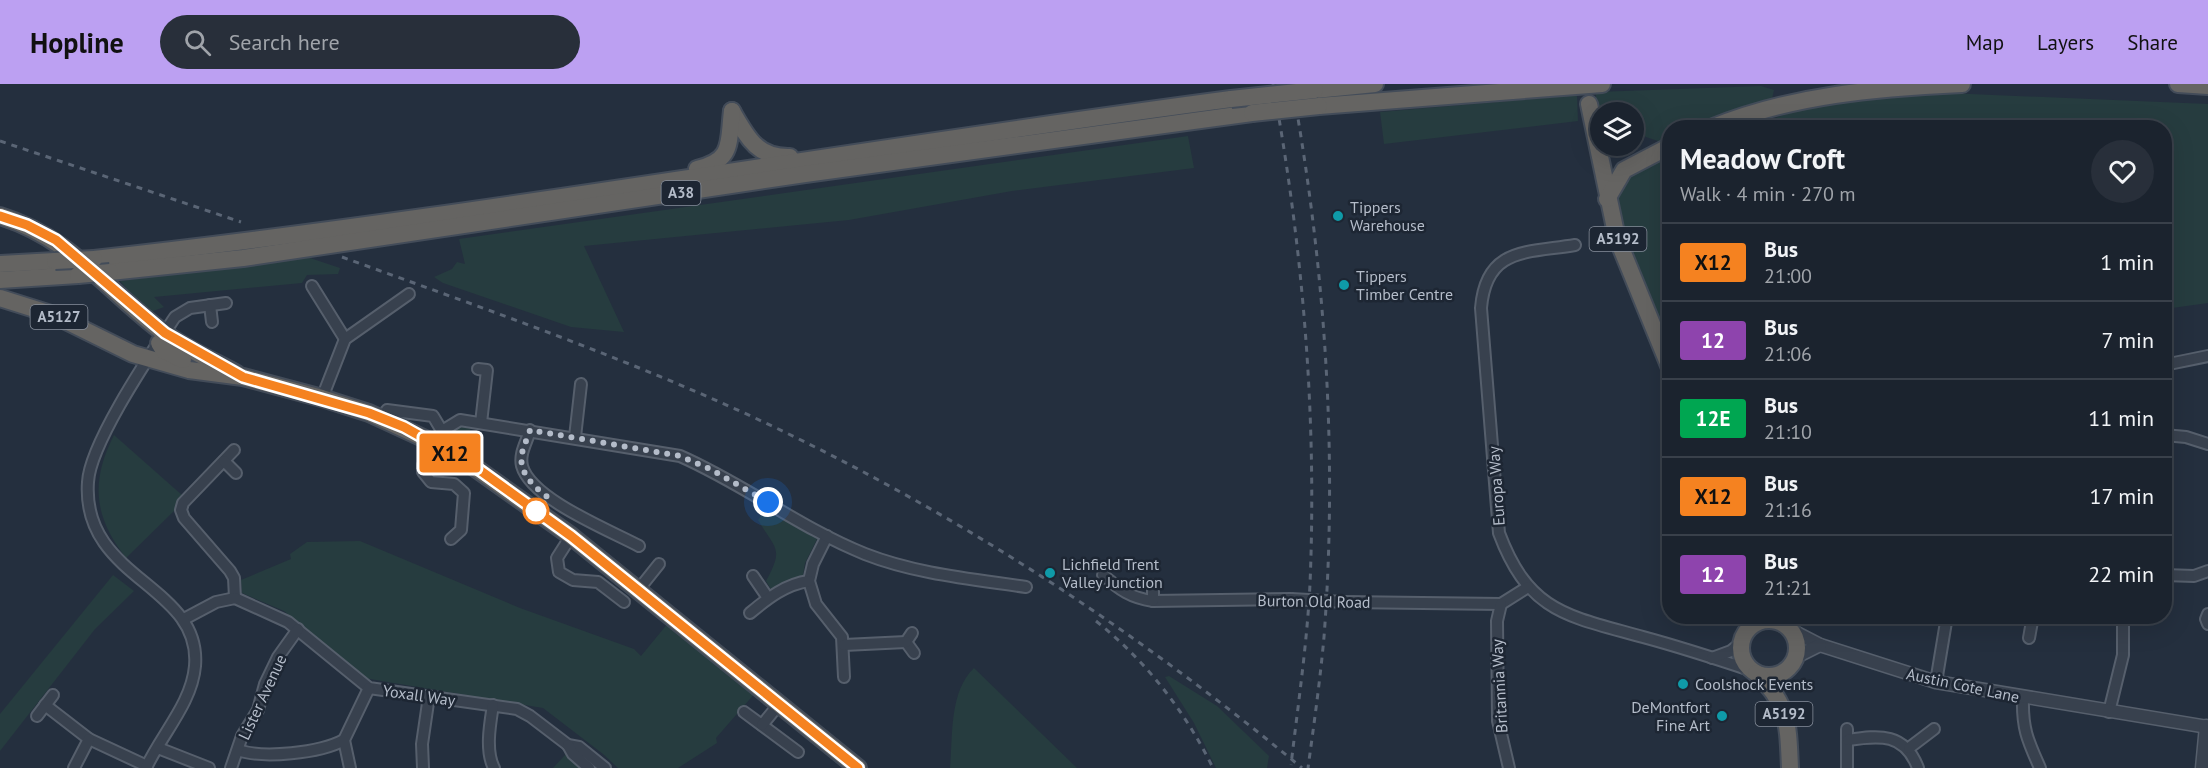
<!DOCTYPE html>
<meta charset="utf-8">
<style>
body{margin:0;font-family:"PT Sans",sans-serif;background:#282f3a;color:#f1f3f6;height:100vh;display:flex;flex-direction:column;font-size:22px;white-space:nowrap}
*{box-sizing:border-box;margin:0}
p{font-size:20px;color:#a0a4aa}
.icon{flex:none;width:33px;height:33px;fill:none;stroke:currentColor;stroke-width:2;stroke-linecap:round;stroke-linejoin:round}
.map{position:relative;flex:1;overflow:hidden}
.side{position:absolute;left:1662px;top:36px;width:510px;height:504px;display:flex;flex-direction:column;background:#1b232e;border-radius:24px;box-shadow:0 6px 24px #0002,0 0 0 2px #39404a}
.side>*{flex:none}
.badge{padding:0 12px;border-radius:4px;font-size:21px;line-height:39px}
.fabs{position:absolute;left:1590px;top:18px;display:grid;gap:12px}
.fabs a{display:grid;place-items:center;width:54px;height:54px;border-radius:50%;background:#1b232e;box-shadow:0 6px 24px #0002,0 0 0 2px #39404a;font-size:30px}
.you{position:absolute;width:30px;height:30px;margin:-15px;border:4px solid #fff;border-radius:50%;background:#1a73e8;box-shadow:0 0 0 9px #1a73e833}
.map>.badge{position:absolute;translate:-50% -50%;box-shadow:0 0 0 3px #fff}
.round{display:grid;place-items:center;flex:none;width:63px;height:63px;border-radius:32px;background:#282f3a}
.overview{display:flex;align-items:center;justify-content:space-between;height:102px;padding:0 18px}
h1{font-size:28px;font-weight:700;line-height:45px}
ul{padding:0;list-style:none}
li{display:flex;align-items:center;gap:18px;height:78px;padding:0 18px;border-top:2px solid #39404a}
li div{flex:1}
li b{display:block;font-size:22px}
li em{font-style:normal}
li .badge{min-width:66px;font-weight:700;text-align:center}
header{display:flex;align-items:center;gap:36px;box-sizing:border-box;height:84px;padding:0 30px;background:#bca0f2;color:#111}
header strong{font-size:28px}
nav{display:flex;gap:33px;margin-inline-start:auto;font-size:21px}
.search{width:420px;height:54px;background:#282f3a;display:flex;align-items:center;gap:15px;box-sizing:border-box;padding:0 21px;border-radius:33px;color:#a0a4aa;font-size:22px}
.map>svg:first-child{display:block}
.green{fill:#263c3f}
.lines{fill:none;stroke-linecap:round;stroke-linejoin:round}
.minor-casing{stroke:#565f6c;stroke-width:14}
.tertiary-casing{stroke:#565f6c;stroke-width:15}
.trunk-casing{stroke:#434c59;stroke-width:20}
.minor{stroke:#38414e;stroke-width:10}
.tertiary{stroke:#38414e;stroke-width:12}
.trunk{stroke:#656462;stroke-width:16}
.rail{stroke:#5a6575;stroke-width:3;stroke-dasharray:6 6;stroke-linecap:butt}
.minor-bridge-casing{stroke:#565f6c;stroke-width:14;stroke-linecap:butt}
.trunk-bridge-casing{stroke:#434c59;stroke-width:20;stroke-linecap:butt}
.minor-bridge{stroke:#38414e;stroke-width:10}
.trunk-bridge{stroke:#656462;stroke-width:16}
.line-casing{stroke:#fff;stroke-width:14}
.line{stroke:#f58220;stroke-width:9}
.walk{stroke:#b4bcc9;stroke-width:6;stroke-dasharray:0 10.8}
.culture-dot{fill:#0f9aa8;stroke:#1d2633;stroke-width:2}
.stop-dot{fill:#fff;stroke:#f58220;stroke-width:3}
.labels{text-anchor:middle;stroke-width:5;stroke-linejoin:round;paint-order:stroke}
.shield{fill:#1d2633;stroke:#878f9c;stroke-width:1.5}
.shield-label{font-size:15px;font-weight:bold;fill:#b4bcc9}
.poi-label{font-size:16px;fill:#b4bcc9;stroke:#1d2633;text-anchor:start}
.street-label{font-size:16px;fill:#b4bcc9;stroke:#1d2633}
</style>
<header>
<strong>Hopline</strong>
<div class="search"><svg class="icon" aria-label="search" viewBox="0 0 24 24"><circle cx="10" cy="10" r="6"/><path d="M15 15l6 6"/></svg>Search here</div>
<nav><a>Map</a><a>Layers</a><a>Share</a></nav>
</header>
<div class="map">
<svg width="2208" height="684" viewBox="0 0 2208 684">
<rect width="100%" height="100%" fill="#242f3e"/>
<g class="green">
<polygon points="1761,2 1774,6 1772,15 1690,43 1670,44 1669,53 1661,58 1634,49 1634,28 1600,28 1600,33 1596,25 1596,8"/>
<polygon points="1900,7 2208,20 2208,219 2165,225 2164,44 1747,44 1798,26"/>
<polygon points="1577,11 1578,37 1384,60 1380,28"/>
<polygon points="1188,52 1194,84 1012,107 849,136 584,162 624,248 571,243 443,199 434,193 452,185 457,178 465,180 459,155"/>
<polygon points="1669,71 1669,263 1637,185 1616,113 1630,89"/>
<polygon points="307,173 340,184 338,190 307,191 302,199 154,213 164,223 148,229 120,197"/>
<polygon points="460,341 472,341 462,366 452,355"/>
<path d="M114,351L183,412L176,425L126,474C94,433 90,398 114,351Z"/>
<path d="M765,426L817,455L805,479L803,491L772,507L766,497C784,464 776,466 758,436Z"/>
<polygon points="360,457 520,524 634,565 641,572 669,538 756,608 716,654 717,659 678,684 618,684 603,670 543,624 364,594 284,527 242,509 241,496 291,475 290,470 307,458"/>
<polygon points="113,491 134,507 95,545 0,667 0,630"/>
<path d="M974,584L1077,684H950C953,652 949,608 974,584Z"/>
<polygon points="1169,592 1217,622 1269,672 1267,684 1216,684 1194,639 1165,593"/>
<polygon points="566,670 580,684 553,684"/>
</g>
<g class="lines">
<g class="minor-casing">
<g id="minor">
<path d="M1575,161C1527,169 1486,163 1481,224L1499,449C1529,529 1568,532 1643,553C1680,563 1717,575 1753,587"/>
<polyline points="312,202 345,255"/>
<polyline points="210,221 212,238"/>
<polyline points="2164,281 2208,272"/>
<polyline points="478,285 487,286 481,339"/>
<polyline points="322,314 345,255 409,210"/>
<polyline points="387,326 433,332 442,347"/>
<path d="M530,346C527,358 519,369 522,382C531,415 609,446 639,462"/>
<polyline points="2164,351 2186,353 2208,360"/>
<polyline points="575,353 581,300"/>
<polyline points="234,366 183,419 181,426 184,434 230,487 234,494 235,514"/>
<polyline points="224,377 236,389"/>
<polyline points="571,452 557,474 559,488 573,496 598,498 624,518"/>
<polyline points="827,452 813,480 809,497 816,520 842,553 844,593"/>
<path d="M451,455L461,446L464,409L454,400L431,398L423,388V381L442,347L460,336L680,372C744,400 800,444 865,470C916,490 972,495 1026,503"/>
<path d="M1103,491C1120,506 1131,514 1153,517L1291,515"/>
<polyline points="2164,491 2194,492 2208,487"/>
<polyline points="753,492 768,514"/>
<polyline points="639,505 659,480"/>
<polyline points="1153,517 1153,501"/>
<polyline points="1344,518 1501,520 1528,503"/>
<polyline points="1501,520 1497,537 1498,637 1509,684"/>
<path d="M750,529C768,514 786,500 809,497"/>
<polyline points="2208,530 2206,535 2208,540"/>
<polyline points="184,535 216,518 235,514 288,538 369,604 517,625 530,632 568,661 579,663 605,684"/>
<polyline points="1825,535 1826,532"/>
<polyline points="912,549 906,558 914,569"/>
<polyline points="2029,554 2033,532"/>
<polyline points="844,561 906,558"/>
<polyline points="1712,574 1731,567 1741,559"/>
<polyline points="1936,598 1947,532"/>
<path d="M2023,614C2022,645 2028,657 2040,684"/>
<polyline points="45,621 89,655 147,682"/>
<path d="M493,621C490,640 485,667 494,684"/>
<polyline points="744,628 798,668"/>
<polyline points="2109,628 2123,571 2123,532"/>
<polyline points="37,632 53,611"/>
<polyline points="762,641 780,619"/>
<polyline points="1847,645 1847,684"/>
<path d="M1848,656C1880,651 1905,649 1918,684"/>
<polyline points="568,661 573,670 589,684"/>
<polyline points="158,664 209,684"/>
<polyline points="1909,664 1934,645"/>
<path d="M238,666C263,675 320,669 344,656"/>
<polyline points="74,684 89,655"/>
<path d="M146,684C161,651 192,619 195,582C202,500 81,496 88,398C90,359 152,268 175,233L190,224L226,219"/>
<polyline points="231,684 242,652 258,626 265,600 278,573 298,545"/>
<polyline points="350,684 344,656 369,604"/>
<polyline points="423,684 422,660 429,612"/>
</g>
</g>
<g class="tertiary-casing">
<g id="tertiary">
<polyline points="1789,545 1820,561 1936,598 2208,643"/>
<polyline points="1796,573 1820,561"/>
<polyline points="2202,684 2206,642"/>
</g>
</g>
<g class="trunk-casing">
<g id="trunk">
<polyline points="2178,0 2208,2"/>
<polyline points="1315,6 1375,0"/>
<polyline points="1589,20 1617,154 1670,284"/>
<polyline points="1319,22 1602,0"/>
<path d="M732,27C747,53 757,74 790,73"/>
<path d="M1711,44C1791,11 1877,4 1962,0"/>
<path d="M697,85C734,76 728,59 732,27"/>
<polyline points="1607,115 1624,86 1670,62"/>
<path d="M0,132C72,154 107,207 164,249C186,265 213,277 237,290"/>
<path d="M94,175C474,133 851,65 1231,15"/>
<polyline points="0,180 55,177"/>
<polyline points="110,188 243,174 805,90 1252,29"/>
<polyline points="0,196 78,191"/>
<polyline points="0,214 54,231 133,270 189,286 243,293 322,314 369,329 434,359 474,383 571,452 858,684"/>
<polyline points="159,259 164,267 183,276"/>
<circle cx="1769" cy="564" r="28"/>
<path d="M1756,589C1789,620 1788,640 1790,684"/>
</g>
</g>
<use href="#minor" class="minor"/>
<use href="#tertiary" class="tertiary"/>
<use href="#trunk" class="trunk"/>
<g class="rail">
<path d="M1273,0C1303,165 1317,332 1310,500C1307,560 1298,621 1291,681"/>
<path d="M1292,0C1325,182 1338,368 1324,553C1320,597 1314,640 1308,684"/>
<polyline points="0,57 241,138"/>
<path d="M342,173C477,222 612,269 742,328C945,421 1131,542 1302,684"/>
<path d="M1096,537C1146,577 1185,627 1213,684"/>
</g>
<g class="minor-bridge-casing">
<polyline id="minor-bridge" points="1291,515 1344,518"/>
</g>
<g class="trunk-bridge-casing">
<g id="trunk-bridge">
<polyline points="1231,15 1315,6"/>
<polyline points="1252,29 1319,22"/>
<polyline points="55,177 94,175"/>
<polyline points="78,191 110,188"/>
</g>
</g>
<use href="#minor-bridge" class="minor-bridge"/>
<use href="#trunk-bridge" class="trunk-bridge"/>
</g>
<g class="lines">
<g class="line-casing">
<polyline id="line" points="0,132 27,141 56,156 165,249 243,293 369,329 404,343 474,382 571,452 858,684"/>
</g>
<use href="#line" class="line"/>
<path class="walk" d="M536,427L549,414C535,404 518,389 522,370C523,362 528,354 530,346L680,372L710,385L768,418"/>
</g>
<g class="culture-dot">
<circle cx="1338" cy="132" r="6"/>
<circle cx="1344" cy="201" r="6"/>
<circle cx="1050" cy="489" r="6"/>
<circle cx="1683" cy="600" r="6"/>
<circle cx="1722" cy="632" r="6"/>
</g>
<circle class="stop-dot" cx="536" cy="427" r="12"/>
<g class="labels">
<g class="shield">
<rect x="661.5" y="97" width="39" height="24" rx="4.5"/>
<rect x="1589.5" y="143" width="57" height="24" rx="4.5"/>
<rect x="30.5" y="221" width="57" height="24" rx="4.5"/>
<rect x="1755.5" y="618" width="57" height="24" rx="4.5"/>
</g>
<g class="shield-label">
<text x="681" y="114">A38</text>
<text x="1618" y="160">A5192</text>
<text x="59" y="238">A5127</text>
<text x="1784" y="635">A5192</text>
</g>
<g class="poi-label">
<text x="1350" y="129">Tippers<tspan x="1350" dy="18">Warehouse</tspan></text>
<text x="1356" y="198">Tippers<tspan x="1356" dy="18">Timber Centre</tspan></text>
<text x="1062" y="486">Lichfield Trent<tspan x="1062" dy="18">Valley Junction</tspan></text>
<text x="1695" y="606">Coolshock Events</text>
<text x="1710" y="629" text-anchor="end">DeMontfort<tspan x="1710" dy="18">Fine Art</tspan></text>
</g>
<g class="street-label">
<text transform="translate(1496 402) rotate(-94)" y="6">Europa Way</text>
<text transform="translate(1314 517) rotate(1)" y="6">Burton Old Road</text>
<text transform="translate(1963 601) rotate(12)" y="6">Austin Cote Lane</text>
<text transform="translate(1499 602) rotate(-93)" y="6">Britannia Way</text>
<text transform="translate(419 611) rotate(8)" y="6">Yoxall Way</text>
<text transform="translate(262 613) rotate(-65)" y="6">Lister Avenue</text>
</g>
</g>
</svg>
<div class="fabs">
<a><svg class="icon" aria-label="layers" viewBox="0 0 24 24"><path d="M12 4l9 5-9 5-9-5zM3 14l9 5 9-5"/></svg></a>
</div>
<div class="you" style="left:768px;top:418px"></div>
<b class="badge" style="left:450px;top:369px;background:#f58220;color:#111">X12</b>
<section class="side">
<div class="overview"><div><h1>Meadow Croft</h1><p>Walk · 4 min · 270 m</p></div><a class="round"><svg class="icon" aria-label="heart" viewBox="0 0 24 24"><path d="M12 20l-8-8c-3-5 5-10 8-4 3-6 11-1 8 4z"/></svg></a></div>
<ul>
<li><span class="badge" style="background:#f58220;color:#111">X12</span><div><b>Bus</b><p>21:00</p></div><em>1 min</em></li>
<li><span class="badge" style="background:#8e44ad;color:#fff">12</span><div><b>Bus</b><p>21:06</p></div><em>7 min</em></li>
<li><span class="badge" style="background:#00a651;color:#fff">12E</span><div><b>Bus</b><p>21:10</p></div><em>11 min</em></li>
<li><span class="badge" style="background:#f58220;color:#111">X12</span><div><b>Bus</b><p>21:16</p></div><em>17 min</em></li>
<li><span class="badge" style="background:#8e44ad;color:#fff">12</span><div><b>Bus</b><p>21:21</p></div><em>22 min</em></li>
</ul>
</section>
</div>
